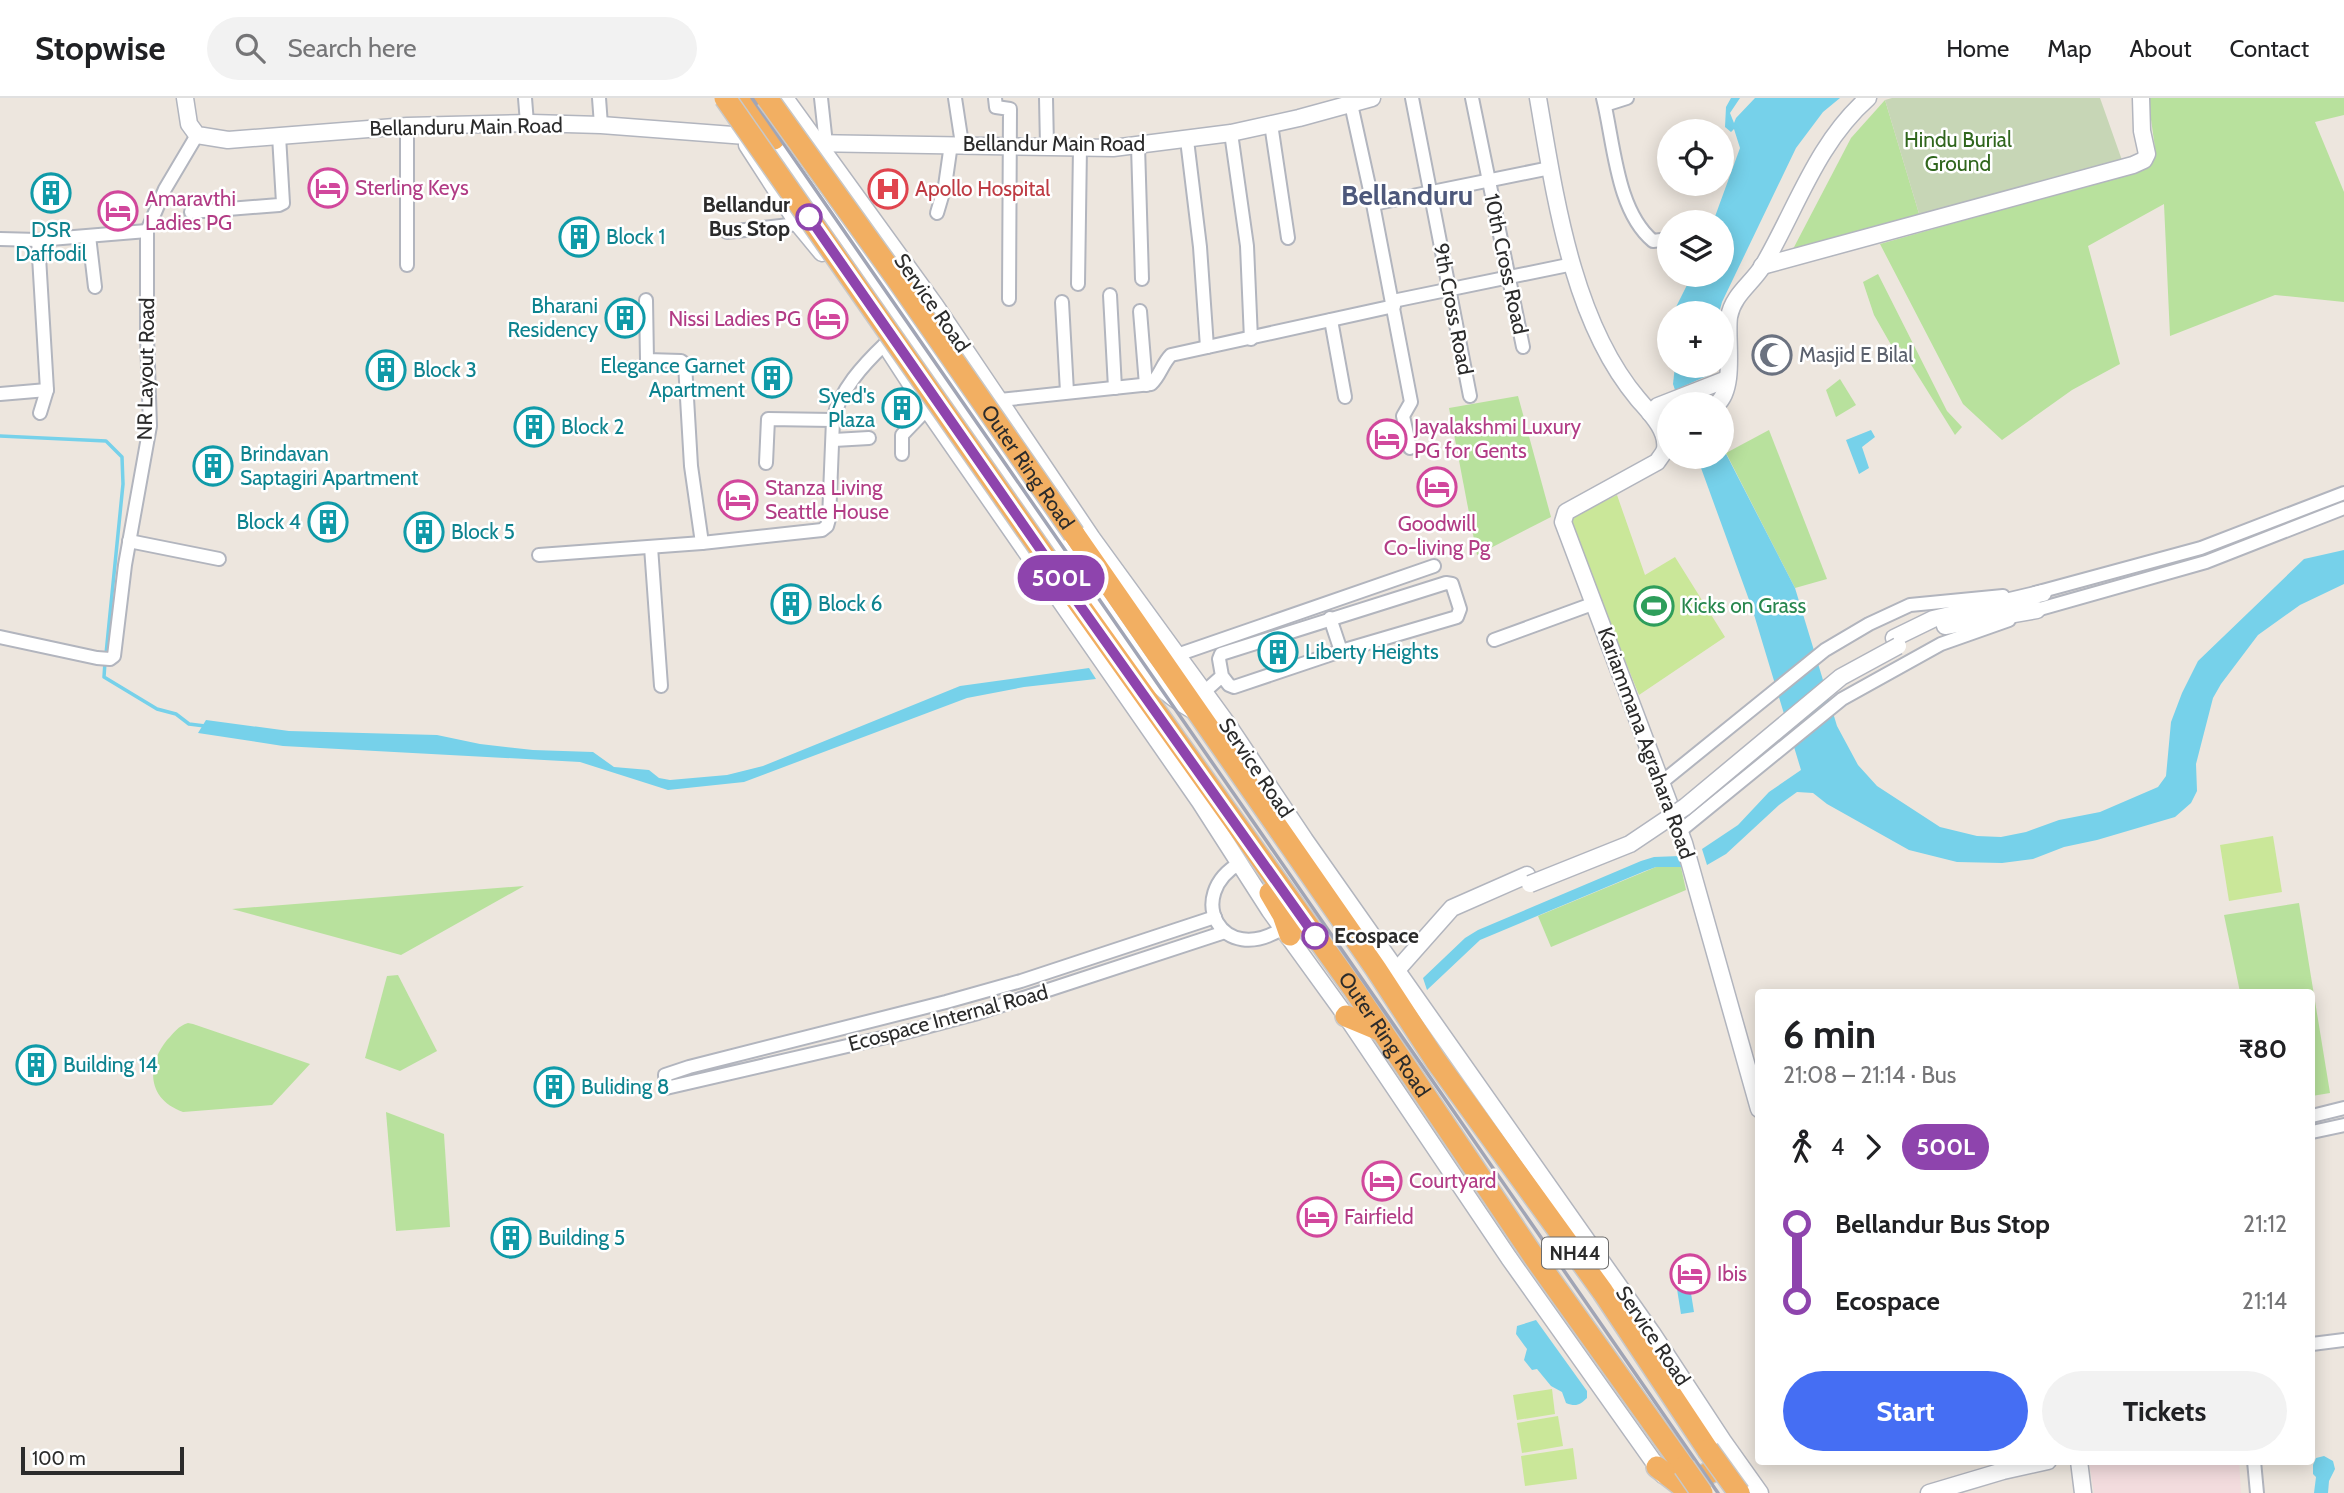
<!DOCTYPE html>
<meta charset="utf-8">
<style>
body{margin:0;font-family:Cabin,sans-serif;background:#f2f2f2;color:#202124;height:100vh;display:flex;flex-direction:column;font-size:26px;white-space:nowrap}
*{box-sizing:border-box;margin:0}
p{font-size:23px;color:#757577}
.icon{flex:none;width:38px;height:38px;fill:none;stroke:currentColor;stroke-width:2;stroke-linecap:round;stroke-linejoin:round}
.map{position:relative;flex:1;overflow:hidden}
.sheet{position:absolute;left:1755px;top:891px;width:560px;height:476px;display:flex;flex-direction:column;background:#fff;border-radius:7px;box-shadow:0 4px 18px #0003}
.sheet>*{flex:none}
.badge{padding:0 14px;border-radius:23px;font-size:24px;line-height:46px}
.buttons{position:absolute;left:1657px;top:21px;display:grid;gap:14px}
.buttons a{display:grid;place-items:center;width:77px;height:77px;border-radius:50%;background:#fff;box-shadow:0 4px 18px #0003;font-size:35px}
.scale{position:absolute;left:21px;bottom:18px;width:163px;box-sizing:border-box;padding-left:7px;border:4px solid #2b2b2b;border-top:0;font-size:19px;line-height:24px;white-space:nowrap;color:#2b2b2b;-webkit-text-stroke:5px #fff;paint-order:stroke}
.map>.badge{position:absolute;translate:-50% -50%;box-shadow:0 0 0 4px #fff}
.legs{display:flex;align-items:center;gap:10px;height:77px;padding:0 28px;font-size:23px}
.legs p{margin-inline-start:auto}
.overview{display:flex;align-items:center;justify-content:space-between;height:119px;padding:0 28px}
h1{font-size:38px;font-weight:800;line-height:52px}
.button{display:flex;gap:14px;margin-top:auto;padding:14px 28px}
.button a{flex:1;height:80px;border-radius:42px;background:#456ef3;color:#fff;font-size:28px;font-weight:800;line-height:80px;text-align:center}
.button a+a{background:#f2f2f2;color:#202124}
ul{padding:0 28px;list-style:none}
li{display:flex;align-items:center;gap:24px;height:77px;font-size:26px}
li i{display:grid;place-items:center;width:10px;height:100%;margin:0 9px;background:currentColor}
li i::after{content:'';width:18px;height:18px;margin:-9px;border:5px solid;border-radius:50%;background:#fff}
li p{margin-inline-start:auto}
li:first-child i{background:linear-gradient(#0000 50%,currentColor 0)}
li:last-child i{background:linear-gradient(currentColor 50%,#0000 0)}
header{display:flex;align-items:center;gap:42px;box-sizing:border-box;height:98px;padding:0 35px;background:#fff;border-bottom:2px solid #e0e0e0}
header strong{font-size:33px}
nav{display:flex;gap:38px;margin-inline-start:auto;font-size:24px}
.search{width:490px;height:63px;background:#f2f2f2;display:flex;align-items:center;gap:18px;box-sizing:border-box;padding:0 24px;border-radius:38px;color:#757577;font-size:26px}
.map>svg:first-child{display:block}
.medical{fill:#f3dcde}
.green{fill:#b8e19d}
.cemetery{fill:#c7d6b6}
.pitch{fill:#cae799}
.water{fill:#76d1ea}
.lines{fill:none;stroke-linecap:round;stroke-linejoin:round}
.stream{stroke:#76d1ea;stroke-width:3.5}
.minor-casing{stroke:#b2b5be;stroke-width:16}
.tertiary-casing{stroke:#b2b5be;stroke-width:19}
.trunk-casing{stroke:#c8c8c8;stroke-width:24}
.minor{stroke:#fff;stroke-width:12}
.tertiary{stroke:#fff;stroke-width:16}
.trunk{stroke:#f2af62;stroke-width:21}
.rail{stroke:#a1a5b5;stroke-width:3.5}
.tertiary-bridge-casing{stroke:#b2b5be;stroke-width:19;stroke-linecap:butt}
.trunk-bridge-casing{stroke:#c8c8c8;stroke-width:24;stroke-linecap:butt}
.tertiary-bridge{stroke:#fff;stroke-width:16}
.trunk-bridge{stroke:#f2af62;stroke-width:21}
.line-1-casing{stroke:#fff;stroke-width:16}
.line-1{stroke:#8e44ad;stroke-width:10}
.stop-1-dot{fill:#fff;stroke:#8e44ad;stroke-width:3.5}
.labels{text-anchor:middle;stroke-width:5;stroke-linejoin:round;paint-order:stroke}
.shield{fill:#fff;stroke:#6b6b6b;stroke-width:2}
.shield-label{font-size:19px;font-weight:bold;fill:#2b2b2b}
.street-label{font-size:21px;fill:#2b2b2b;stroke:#fff}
.park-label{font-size:21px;fill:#30661d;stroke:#fff}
.hotel-label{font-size:21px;fill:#b23c85;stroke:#fff;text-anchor:start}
.health-label{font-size:21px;fill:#be3a42;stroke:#fff;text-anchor:start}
.stop-label{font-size:21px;font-weight:bold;fill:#2b2b2b;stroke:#fff;text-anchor:end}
.culture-label{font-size:21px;fill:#0d838f;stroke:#fff;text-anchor:start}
.worship-label{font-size:21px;fill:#5b616d;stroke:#fff;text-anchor:start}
.leisure-label{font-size:21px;fill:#27864d;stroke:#fff;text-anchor:start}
.district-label{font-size:28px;font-weight:bold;fill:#4d587b;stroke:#fff}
</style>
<header>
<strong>Stopwise</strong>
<div class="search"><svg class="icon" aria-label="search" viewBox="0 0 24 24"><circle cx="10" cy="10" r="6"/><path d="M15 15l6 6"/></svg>Search here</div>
<nav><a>Home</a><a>Map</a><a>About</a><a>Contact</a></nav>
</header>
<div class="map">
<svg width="2344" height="1395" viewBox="0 0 2344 1395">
<rect width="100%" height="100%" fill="#ede6de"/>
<polygon class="medical" points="2239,1363 2241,1395 2094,1395 2089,1364"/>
<g class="green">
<polygon points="2148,0 2344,0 2344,17 2315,24 2344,94 2344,204 2275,197 2170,238 2164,106 2088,148 2120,266 2072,292 2002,342 1963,306 1880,146 2132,75 2156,57"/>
<polygon points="1885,2 1920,119 1792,153 1851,40"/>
<polygon points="1878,176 1947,313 1962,329 1955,337 1900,249 1894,252 1874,217 1863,184"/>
<polygon points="1840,281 1856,307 1836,319 1826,292"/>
<polygon points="1518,298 1551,419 1477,457 1449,310"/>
<polygon points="1769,332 1827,481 1795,490 1726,355"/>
<polygon points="1656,769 1681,769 1686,792 1551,849 1538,818"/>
<polygon points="524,788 401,857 232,811"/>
<polygon points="2299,805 2330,995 2312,998 2312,894 2240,894 2224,817"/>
<polygon points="398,877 437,953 400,973 365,960 387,878"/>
<path d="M188,925L193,926L310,966L272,1007L183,1014C147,1001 146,968 167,942C174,935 178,928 188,925Z"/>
<polygon points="386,1014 444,1036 450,1129 396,1133"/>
</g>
<polygon class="cemetery" points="1892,0 2100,0 2123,65 1920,119 1885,2"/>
<g class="pitch">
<polygon points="1617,397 1645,477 1675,459 1725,539 1639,597 1568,421"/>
<polygon points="2273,738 2282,794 2229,803 2220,747"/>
<polygon points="1552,1291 1555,1316 1517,1322 1513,1297"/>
<polygon points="1558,1318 1563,1348 1522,1355 1517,1325"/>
<polygon points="1573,1350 1577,1381 1525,1388 1521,1358"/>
</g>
<g class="water">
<polygon points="1731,0 1740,0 1730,15 1734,25 1736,20 1755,0 1840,0 1823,14 1796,50 1722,204 1719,215 1673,215 1692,177 1722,177 1722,124 1713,124 1740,50 1734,31 1731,34 1725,29 1726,9"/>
<polygon points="1675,268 1710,268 1709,277 1675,292 1673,286"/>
<polygon points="1871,332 1875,339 1862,349 1869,370 1859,376 1846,342"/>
<polygon points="1722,348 1795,490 1837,628 1858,667 1877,688 1940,729 1977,738 2001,739 2026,734 2059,722 2100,714 2158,689 2166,678 2171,624 2182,595 2198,563 2304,461 2344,452 2344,486 2300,507 2258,537 2221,586 2213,600 2196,666 2197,693 2191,705 2175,719 2097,742 2064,749 2033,761 2002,765 1957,764 1909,752 1827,706 1813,695 1797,694 1779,707 1726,756 1707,767 1702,751 1738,727 1769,694 1801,672 1752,510 1697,359 1722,359"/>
<polygon points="1089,570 1096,581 1024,589 967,600 744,684 668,692 580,664 283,648 198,635 206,622 289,633 437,637 480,646 533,652 593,654 614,669 649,672 659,680 670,682 727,677 763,668 960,588"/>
<polygon points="1680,758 1681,769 1656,769 1645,773 1480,842 1427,892 1423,880 1465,840 1478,832 1641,763 1654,759"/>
<polygon points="1690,1189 1694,1214 1681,1216 1677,1191"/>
<path d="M1536,1222L1587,1293V1300C1580,1307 1576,1309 1566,1305L1562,1294L1551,1288L1537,1271L1532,1272L1524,1262L1527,1251L1516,1236L1517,1228Z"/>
<polygon points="2324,1358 2333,1363 2335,1371 2329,1383 2328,1395 2314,1395 2316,1379 2313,1376 2313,1367 2316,1360"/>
</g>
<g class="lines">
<g class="stream">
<polyline points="0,338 106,343 122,359 123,386 106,556"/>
<polyline points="105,564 104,579 157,611 176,616 189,626 205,628"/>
</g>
<g class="minor-casing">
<g id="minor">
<polyline points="525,0 527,25"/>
<polyline points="599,0 601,27"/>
<polyline points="821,0 826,46"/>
<polyline points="955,0 962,46"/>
<polyline points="995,0 996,9 1010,11 1009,201"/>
<polyline points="1046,0 1047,48"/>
<polyline points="1412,0 1470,298"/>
<polyline points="1472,0 1523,249"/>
<path d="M1603,0C1614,44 1616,112 1653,143L1669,141"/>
<polyline points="1351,6 1373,106 1550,70"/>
<polyline points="1605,7 1627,0"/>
<polyline points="1271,26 1288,140"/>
<polyline points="407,28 407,167"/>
<polyline points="1231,35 1247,148 1251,241"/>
<polyline points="1187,42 1200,149 1207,249"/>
<polyline points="1138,48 1142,181"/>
<polyline points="1373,106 1411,304 1403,318 1410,350"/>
<polyline points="191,114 279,107 283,105 279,38"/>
<polyline points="937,115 945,88 951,46"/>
<polyline points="727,134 798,126"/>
<polyline points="89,138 95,189"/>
<polyline points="0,141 38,142 147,133"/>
<polyline points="38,142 47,292 40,315"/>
<polyline points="1078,186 1080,49"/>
<polyline points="1110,197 1115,290"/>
<polyline points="646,202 647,262 681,263 685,266 691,368 702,445"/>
<polyline points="1393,203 1573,166"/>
<polyline points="1062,204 1067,294"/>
<polyline points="1140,213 1146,287"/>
<polyline points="1331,222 1345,299"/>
<polyline points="0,296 47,292"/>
<path d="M1000,302L1151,286C1160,278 1162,266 1171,257L1394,208"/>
<polyline points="834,342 869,340"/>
<polyline points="902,356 902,337 927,311"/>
<polyline points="766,365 768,321 833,322"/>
<polyline points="129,443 219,461"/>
<polyline points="651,449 661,588"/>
<path d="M539,457L702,445L822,432L827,428L829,421L833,322C840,292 863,267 885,246"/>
<polyline points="2035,495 2201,450 2344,395"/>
<polyline points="2029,514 2206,464 2344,410"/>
<polyline points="1330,520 1341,553"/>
<polyline points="0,539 97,560 110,561 114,558 125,467 150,328 147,238 147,133 165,91 197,37"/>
<polyline points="1494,542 1595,505"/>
<polyline points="1177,557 1434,468"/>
<polyline points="1204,594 1222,578 1229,587 1234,589 1341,553 1457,519 1460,511 1452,486 1446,485 1221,556 1219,561 1222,578"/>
<polyline points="1662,684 1825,552 1869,526 1910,507 2003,498"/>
<polyline points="1680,733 1842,601 1941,546 2009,522"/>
<path d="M1240,765C1184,797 1221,870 1283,830"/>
<polyline points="1215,819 1021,883 946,904 689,969 665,977 666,990 899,936 978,915 1225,834"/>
<polyline points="2312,1018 2344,1010"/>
<polyline points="2312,1034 2344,1027"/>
<polyline points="2312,1246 2344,1242"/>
<polyline points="2254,1363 2257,1395"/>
</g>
</g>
<g class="tertiary-casing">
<g id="tertiary">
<polyline points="185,0 189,26 197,37 228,42 407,28 531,25 601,27 759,39"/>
<polyline points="785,0 935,207 1092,440 1226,624 1305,742 1652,1235 1723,1343 1760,1395"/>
<path d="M1538,0C1555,98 1572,223 1638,301C1649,314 1668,332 1665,351C1664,355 1659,361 1657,364L1566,414L1563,424L1684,745L1759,1011"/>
<path d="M774,41L846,139L1143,568C1159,590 1172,601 1196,614"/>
<polyline points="809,45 1113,50 1231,35 1299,20 1372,0"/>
<polyline points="747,47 798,126 822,155"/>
<polyline points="1762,168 2133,67 2144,62 2147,56 2142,33 2141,0"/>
<polyline points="886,248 927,311 1200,704 1270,813 1346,918 1509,1160 1663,1377"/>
<path d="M1717,306C1736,290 1726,241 1729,219C1733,196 1753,185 1764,166C1797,109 1817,45 1868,0"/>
<polyline points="1650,315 1658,308 1727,281"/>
<polyline points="1945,528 2037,512"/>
<polyline points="1894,540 1933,521 2043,495"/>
<polyline points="1397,872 1452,810 1527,777"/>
<polyline points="2079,1363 2083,1395"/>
<polyline points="1929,1395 2003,1373 2048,1363"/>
</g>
</g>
<g class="trunk-casing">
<g id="trunk">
<polyline points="745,0 774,41"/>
<polyline points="1074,436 1376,871 1436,963 1603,1194 1708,1352"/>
<path id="s1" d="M1047,461L1355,893L1534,1159L1684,1369"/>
<polyline points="1270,795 1283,817 1290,837"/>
<polyline points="1346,918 1382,933"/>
<polyline points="1657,1369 1682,1388 1711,1374"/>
</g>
</g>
<use href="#minor" class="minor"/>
<use href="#tertiary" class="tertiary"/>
<use href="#trunk" class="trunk"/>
<polyline class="rail" points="752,0 1718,1395"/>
<g class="tertiary-bridge-casing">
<polyline id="tertiary-bridge" points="1530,786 1630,746 1685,709 1841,579 1898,548"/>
</g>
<g class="trunk-bridge-casing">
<g id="trunk-bridge">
<polyline points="725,0 1047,461"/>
<path id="s2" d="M767,0L897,181L1074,436"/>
<polyline points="1708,1352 1739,1395"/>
<polyline points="1684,1369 1702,1395"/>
</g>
</g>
<use href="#tertiary-bridge" class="tertiary-bridge"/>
<use href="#trunk-bridge" class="trunk-bridge"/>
</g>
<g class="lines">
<g class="line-1-casing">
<polyline id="line-1" points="809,119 1047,461 1315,838"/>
</g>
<use href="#line-1" class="line-1"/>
</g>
<defs>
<g id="hotel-ring" transform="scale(2.0125)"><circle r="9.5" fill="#fff" stroke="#d1479c" stroke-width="1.5"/><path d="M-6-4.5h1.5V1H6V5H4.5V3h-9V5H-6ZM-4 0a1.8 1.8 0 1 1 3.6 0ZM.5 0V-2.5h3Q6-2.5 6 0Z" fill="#d1479c"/></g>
<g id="hospital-ring" transform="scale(2.0125)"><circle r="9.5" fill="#fff" stroke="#e0444e" stroke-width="1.5"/><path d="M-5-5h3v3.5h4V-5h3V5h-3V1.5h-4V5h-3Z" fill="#e0444e"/></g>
<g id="building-ring" transform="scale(2.0125)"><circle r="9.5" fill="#fff" stroke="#0f9aa8" stroke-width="1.5"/><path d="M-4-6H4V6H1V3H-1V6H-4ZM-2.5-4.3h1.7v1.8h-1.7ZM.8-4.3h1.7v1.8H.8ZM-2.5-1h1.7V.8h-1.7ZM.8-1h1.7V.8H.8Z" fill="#0f9aa8"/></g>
<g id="mosque-ring" transform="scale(2.0125)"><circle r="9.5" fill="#fff" stroke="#6b7280" stroke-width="1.5"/><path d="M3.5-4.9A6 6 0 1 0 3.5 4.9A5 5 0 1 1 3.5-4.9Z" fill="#6b7280"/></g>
<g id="stadium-ring" transform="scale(2.0125)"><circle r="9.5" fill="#fff" stroke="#2e9e5b" stroke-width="1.5"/><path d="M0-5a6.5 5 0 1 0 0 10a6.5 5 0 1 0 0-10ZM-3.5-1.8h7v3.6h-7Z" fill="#2e9e5b"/></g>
</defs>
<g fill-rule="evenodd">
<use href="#hotel-ring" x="328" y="90"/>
<use href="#hospital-ring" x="888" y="91"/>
<use href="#building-ring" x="51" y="95"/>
<use href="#hotel-ring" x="118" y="113"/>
<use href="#building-ring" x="579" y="139"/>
<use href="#building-ring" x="625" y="220"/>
<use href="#hotel-ring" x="828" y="221"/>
<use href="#mosque-ring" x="1772" y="257"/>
<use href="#building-ring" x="386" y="272"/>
<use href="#building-ring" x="772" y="280"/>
<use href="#building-ring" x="902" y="310"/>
<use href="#building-ring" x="534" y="329"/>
<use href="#hotel-ring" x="1387" y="341"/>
<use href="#building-ring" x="213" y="368"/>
<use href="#hotel-ring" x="1437" y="389"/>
<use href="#hotel-ring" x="738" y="402"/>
<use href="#building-ring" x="328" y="424"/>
<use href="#building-ring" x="424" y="434"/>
<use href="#building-ring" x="791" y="506"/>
<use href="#stadium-ring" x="1654" y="508"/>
<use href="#building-ring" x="1278" y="554"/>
<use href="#building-ring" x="36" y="967"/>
<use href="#building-ring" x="554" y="989"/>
<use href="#hotel-ring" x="1382" y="1083"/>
<use href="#hotel-ring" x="1317" y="1119"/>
<use href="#building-ring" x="511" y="1140"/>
<use href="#hotel-ring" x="1690" y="1176"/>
</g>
<g class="stop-1-dot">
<circle cx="809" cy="119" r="12"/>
<circle cx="1315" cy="838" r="12"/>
</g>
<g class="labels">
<rect class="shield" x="1542" y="1139.5" width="66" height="31" rx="5"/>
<g class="shield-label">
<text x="1575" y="1162">NH44</text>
</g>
<g class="street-label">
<text transform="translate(466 29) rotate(-1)" y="7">Bellanduru Main Road</text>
<text x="1054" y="53">Bellandur Main Road</text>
<text transform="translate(1506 166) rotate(78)" y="7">10th Cross Road</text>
<text transform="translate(932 205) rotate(55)" y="7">Service Road</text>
<text transform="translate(1453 211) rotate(79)" y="7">9th Cross Road</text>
<text transform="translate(146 271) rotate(-89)" y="7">NR Layout Road</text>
<text dy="7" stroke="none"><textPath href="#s2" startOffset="452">Outer Ring Road</textPath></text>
<text transform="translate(1646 645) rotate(70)" y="7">Kariammana Agrahara Road</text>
<text transform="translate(1256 670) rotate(56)" y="7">Service Road</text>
<text transform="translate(948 920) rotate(-15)" y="7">Ecospace Internal Road</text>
<text dy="7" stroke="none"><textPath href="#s1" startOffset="583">Outer Ring Road</textPath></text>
<text transform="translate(1653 1238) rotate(56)" y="7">Service Road</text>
</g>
<g class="park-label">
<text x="1958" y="49">Hindu Burial<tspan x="1958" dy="24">Ground</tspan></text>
</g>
<g class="hotel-label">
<text x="355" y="97">Sterling Keys</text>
<text x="145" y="108">Amaravthi<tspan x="145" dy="24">Ladies PG</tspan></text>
<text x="801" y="228" text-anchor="end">Nissi Ladies PG</text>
<text x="1414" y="336">Jayalakshmi Luxury<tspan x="1414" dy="24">PG for Gents</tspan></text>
<text x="765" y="397">Stanza Living<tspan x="765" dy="24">Seattle House</tspan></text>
<text x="1437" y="433" text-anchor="middle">Goodwill<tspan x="1437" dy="24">Co-living Pg</tspan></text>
<text x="1409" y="1090">Courtyard</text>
<text x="1344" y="1126">Fairfield</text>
<text x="1717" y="1183">Ibis</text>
</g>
<g class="health-label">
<text x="915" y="98">Apollo Hospital</text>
</g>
<g class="stop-label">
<text x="790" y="114">Bellandur<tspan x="790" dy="24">Bus Stop</tspan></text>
<text x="1334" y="845" text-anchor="start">Ecospace</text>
</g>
<g class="culture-label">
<text x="51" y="139" text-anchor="middle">DSR<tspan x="51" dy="24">Daffodil</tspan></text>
<text x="606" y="146">Block 1</text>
<text x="598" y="215" text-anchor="end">Bharani<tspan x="598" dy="24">Residency</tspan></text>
<text x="745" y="275" text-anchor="end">Elegance Garnet<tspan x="745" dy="24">Apartment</tspan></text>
<text x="413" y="279">Block 3</text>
<text x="875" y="305" text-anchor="end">Syed's<tspan x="875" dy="24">Plaza</tspan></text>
<text x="561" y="336">Block 2</text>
<text x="240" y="363">Brindavan<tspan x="240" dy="24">Saptagiri Apartment</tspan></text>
<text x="301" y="431" text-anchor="end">Block 4</text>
<text x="451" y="441">Block 5</text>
<text x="818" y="513">Block 6</text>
<text x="1305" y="561">Liberty Heights</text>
<text x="63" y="974">Building 14</text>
<text x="581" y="996">Buliding 8</text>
<text x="538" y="1147">Building 5</text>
</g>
<g class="worship-label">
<text x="1799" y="264">Masjid E Bilal</text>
</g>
<g class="leisure-label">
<text x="1681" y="515">Kicks on Grass</text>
</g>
<g class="district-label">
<text x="1407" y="107">Bellanduru</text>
</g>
</g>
</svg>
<div class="buttons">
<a><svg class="icon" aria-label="locate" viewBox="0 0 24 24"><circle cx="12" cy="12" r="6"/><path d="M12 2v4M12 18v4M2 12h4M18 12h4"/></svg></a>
<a><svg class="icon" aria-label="layers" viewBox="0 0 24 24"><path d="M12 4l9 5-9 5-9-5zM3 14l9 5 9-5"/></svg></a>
<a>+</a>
<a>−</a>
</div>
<div class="scale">100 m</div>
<b class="badge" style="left:1061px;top:480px;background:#8e44ad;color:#fff">500L</b>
<section class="sheet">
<div class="overview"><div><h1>6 min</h1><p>21:08 – 21:14 · Bus</p></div><b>₹80</b></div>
<div class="legs"><svg class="icon" aria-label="walk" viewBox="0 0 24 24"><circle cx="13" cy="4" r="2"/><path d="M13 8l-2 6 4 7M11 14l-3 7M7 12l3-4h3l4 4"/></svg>4<svg class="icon" aria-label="forward" viewBox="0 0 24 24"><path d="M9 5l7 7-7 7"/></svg><b class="badge" style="background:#8e44ad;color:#fff">500L</b></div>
<ul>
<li><i style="color:#8e44ad"></i><b>Bellandur Bus Stop</b><p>21:12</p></li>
<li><i style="color:#8e44ad"></i><b>Ecospace</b><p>21:14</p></li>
</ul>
<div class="button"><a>Start</a><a>Tickets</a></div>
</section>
</div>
